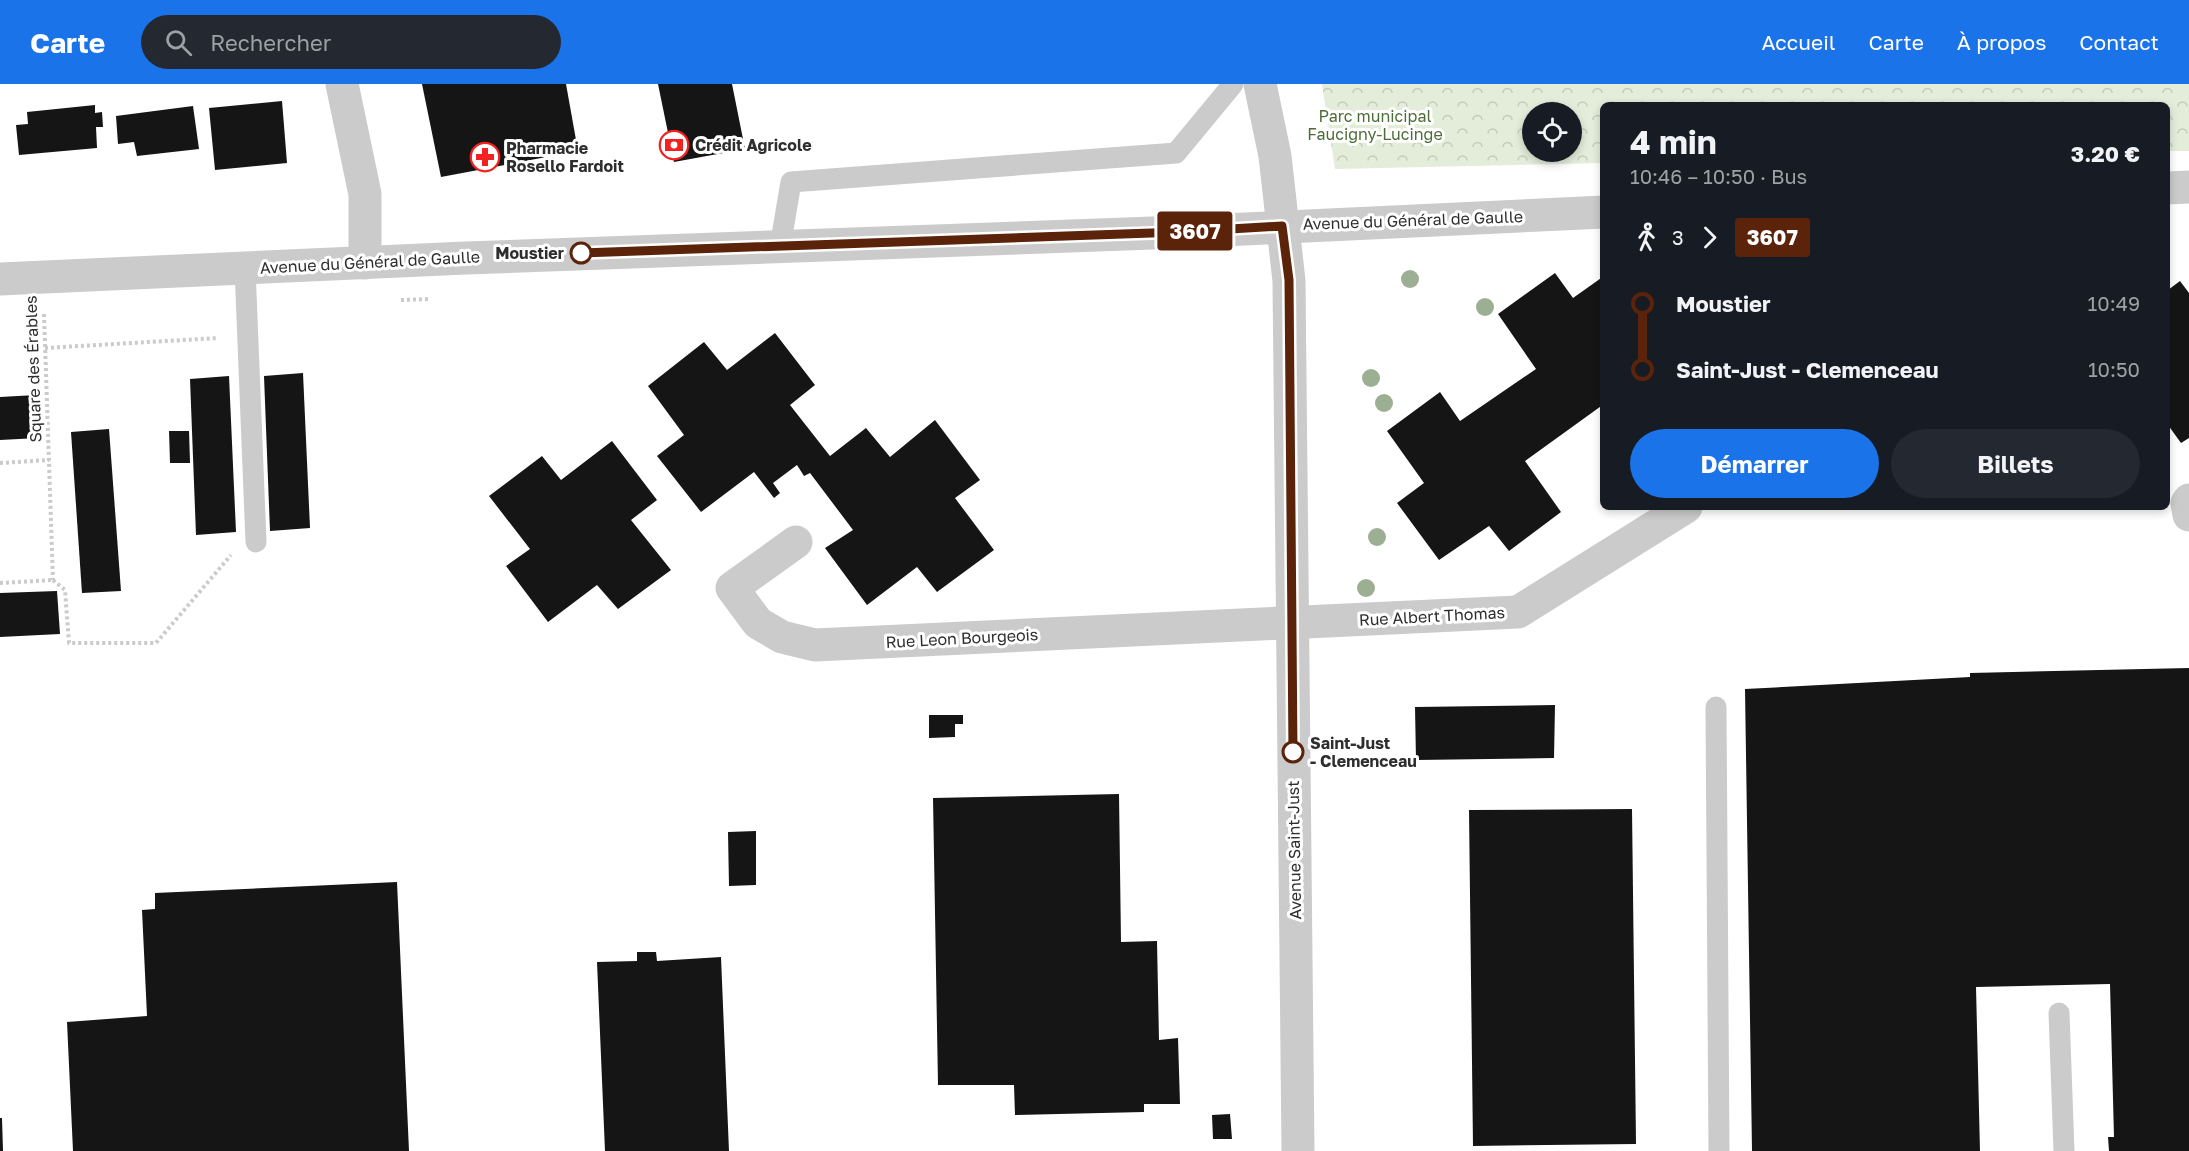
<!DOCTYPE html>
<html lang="fr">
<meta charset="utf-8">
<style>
body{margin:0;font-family:"Golos Text",sans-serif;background:#242831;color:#f1f3f6;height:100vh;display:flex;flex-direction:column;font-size:22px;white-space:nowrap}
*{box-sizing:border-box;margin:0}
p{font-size:20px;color:#9ea1a6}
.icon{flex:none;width:33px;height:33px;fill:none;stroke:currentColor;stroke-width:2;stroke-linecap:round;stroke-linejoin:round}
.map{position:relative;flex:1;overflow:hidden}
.sheet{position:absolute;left:1600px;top:18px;width:570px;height:408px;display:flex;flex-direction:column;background:#171b24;border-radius:9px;box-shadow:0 3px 9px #0003}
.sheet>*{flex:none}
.badge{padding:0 12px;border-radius:4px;font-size:21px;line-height:39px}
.controls{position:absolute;left:1522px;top:18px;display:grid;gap:12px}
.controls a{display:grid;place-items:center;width:60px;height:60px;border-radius:50%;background:#171b24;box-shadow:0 3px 9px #0003;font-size:30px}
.map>.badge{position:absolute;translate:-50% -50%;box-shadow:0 0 0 3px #fff}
.legs{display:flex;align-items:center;gap:9px;height:66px;padding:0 30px;font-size:20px}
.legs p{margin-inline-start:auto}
.headline{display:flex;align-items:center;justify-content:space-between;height:102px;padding:0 30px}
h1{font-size:33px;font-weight:700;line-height:45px}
.action{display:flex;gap:12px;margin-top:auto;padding:12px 30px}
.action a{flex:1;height:69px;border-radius:36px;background:#1a73e8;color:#fff;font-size:24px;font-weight:700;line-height:69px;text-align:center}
.action a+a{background:#242831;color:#f1f3f6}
ul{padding:0 30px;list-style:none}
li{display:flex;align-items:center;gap:21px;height:66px;font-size:22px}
li i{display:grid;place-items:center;width:9px;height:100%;margin:0 8px;background:currentColor}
li i::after{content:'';width:15px;height:15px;margin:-8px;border:4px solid;border-radius:50%;background:#171b24}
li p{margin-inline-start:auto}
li:first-child i{background:linear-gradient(#0000 50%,currentColor 0)}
li:last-child i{background:linear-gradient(currentColor 50%,#0000 0)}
header{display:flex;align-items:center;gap:36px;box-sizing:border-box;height:84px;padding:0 30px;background:#1a73e8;color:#fff}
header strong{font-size:28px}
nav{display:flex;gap:33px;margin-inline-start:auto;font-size:21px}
.search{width:420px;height:54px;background:#242831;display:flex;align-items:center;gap:15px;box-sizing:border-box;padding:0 21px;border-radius:33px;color:#9ea1a6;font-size:22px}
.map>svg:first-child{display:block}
.forest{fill:url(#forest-crowns);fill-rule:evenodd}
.building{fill:#151515}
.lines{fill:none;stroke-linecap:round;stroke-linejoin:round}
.path{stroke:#cbcbcb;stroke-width:4;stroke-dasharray:3 3;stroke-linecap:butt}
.service{stroke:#cbcbcb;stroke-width:21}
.minor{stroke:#cbcbcb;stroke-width:33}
.tertiary{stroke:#cbcbcb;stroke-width:33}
.tree{fill:#9daf92}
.line-1-casing{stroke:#fff;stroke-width:14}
.line-1{stroke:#5a230a;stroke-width:9}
.stop-1-dot{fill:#fff;stroke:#5a230a;stroke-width:3}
.labels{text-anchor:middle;stroke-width:6;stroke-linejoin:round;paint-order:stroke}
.park-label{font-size:16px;fill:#4d6d38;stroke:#fff}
.poi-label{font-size:16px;font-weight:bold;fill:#2e2e2e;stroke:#fff;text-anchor:start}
.street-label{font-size:16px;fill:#2e2e2e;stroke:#fff}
.stop-label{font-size:16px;font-weight:bold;fill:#2e2e2e;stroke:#fff;text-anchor:end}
</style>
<header>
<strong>Carte</strong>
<div class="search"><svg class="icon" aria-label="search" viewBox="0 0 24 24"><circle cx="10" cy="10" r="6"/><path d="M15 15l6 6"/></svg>Rechercher</div>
<nav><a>Accueil</a><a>Carte</a><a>À propos</a><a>Contact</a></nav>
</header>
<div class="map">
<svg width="2189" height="1067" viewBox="0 0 2189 1067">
<defs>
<pattern id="forest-crowns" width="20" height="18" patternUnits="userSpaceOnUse" patternTransform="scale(1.5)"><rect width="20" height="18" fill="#e3edda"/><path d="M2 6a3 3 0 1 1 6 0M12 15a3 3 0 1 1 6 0" fill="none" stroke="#c3ccbb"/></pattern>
</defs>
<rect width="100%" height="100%" fill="#fff"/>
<path class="forest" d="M1322,0H2189V67H2168V21H1604L1603,79L1335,85ZM1533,28H1572V68H1533Z"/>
<g class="building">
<polygon points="422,0 566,0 578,67 441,93"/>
<polygon points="658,0 732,0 745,65 674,78"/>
<polygon points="282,17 287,79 215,86 209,24"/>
<polygon points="95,21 95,29 102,28 103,43 96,43 97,64 19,71 16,41 28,40 27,28"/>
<polygon points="193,22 199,65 137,72 134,58 118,60 116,32"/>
<polygon points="1555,189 1573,214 1604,192 1604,320 1525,377 1561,428 1509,467 1489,442 1439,476 1397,419 1424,399 1387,347 1440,308 1460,337 1536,285 1498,230"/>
<polygon points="2180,197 2189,209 2189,354 2181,359 2168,341 2168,206"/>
<polygon points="775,249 815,301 790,321 830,372 866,344 890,373 935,336 980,396 955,414 994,466 937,508 917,483 867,521 825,464 853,446 810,389 804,392 797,381 773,399 780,409 774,414 754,388 701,428 657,372 684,351 648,302 704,258 727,286"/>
<polygon points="303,289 310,444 270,447 264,292"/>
<polygon points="229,292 236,448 196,451 190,295"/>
<polygon points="36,311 38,354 0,356 0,313"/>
<polygon points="109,345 121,507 82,509 71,348"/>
<polygon points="169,347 189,347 190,379 170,379"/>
<polygon points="612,357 657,416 631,436 671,486 618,525 597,501 548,538 506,482 530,465 489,412 542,372 561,396"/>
<polygon points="57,507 60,550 0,553 0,509"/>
<polygon points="2189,584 2189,1067 2109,1067 2108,1053 2114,1053 2110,900 1976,903 1980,1067 1752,1067 1745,605 1970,593 1970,589"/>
<polygon points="1555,621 1554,674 1416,676 1415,623"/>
<polygon points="929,631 963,631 963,640 955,640 955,653 929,654"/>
<polygon points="1119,710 1121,858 1157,857 1159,956 1178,954 1180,1020 1144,1020 1144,1028 1015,1031 1014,1001 938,1001 933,714"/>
<polygon points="1632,725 1636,1060 1473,1062 1469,726"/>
<polygon points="756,747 756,801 729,802 728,748"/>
<polygon points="397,798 409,1067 73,1067 67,938 147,932 142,826 155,825 155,809"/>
<polygon points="637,868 656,868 657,877 721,873 729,1067 605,1067 597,878 637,877"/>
<polygon points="1230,1030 1232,1055 1213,1055 1212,1031"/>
<polygon points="0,1034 2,1034 3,1067 0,1067"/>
</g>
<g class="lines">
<g class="path">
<polyline points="401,216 430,215"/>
<polyline points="44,230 53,496"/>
<polyline points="45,264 218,254"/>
<polyline points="0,379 49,376"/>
<polyline points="53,496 65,506 69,559 156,559 231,471"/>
<polyline points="0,499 53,496"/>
</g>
<g class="service">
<polyline points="780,163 791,98 1176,69 1233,0"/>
<polyline points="245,184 256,458"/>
<polyline points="1716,623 1719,1067"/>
<polyline points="2059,929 2064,1067"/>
</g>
<g class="minor">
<polyline points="342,0 365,110 365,179"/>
<polyline points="2168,104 2189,103"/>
<polyline points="0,195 466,174 1180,148 1604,128"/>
<polyline points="2189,416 2187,419 2189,431"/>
<polyline points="796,458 732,504 758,539 782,553 815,561 1518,528 1686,423"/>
</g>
<polyline class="tertiary" points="1260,0 1275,72 1289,197 1298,1067"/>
</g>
<g class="tree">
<circle cx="1410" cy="195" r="9"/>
<circle cx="1485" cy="223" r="9"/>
<circle cx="1371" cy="294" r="9"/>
<circle cx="1384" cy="319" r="9"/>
<circle cx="1377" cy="453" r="9"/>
<circle cx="1366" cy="504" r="9"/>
</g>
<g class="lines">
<g class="line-1-casing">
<polyline id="line-1" points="581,169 1180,148 1282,142 1289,196 1293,668"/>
</g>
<use href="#line-1" class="line-1"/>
</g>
<defs>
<g id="bank-ring" transform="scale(1.5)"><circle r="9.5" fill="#fff" stroke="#f32222" stroke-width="1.5"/><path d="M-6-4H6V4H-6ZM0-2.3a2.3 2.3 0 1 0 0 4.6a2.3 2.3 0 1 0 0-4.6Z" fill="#f32222"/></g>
<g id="pharmacy-ring" transform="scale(1.5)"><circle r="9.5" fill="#fff" stroke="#f32222" stroke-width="1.5"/><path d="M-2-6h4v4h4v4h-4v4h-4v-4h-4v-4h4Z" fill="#f32222"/></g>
</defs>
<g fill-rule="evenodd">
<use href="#bank-ring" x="674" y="61"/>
<use href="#pharmacy-ring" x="485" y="73"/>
</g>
<g class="stop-1-dot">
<circle cx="581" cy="169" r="10"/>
<circle cx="1293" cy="668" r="10"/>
</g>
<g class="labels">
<g class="park-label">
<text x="1375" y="38">Parc municipal<tspan x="1375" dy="18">Faucigny-Lucinge</tspan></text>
</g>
<g class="poi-label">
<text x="695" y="67">Crédit Agricole</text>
<text x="506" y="70">Pharmacie<tspan x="506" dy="18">Rosello Fardoit</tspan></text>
</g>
<g class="street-label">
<text transform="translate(1413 136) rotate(-2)" y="6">Avenue du Général de Gaulle</text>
<text transform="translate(370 178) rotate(-3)" y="6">Avenue du Général de Gaulle</text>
<text transform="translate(33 285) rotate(-92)" y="6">Square des Érables</text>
<text transform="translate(1432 532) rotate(-3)" y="6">Rue Albert Thomas</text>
<text transform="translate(962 554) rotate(-3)" y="6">Rue Leon Bourgeois</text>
<text transform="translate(1294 766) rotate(-91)" y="6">Avenue Saint-Just</text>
</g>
<g class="stop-label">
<text x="564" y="175">Moustier</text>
<text x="1310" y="665" text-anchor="start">Saint-Just<tspan x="1310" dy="18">- Clemenceau</tspan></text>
</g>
</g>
</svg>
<div class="controls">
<a><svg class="icon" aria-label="locate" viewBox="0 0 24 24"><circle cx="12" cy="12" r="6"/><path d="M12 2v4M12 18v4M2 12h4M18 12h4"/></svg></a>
</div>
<b class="badge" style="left:1195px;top:147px;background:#5a230a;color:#fff">3607</b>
<section class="sheet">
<div class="headline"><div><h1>4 min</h1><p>10:46 – 10:50 · Bus</p></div><b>3.20 €</b></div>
<div class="legs"><svg class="icon" aria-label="walk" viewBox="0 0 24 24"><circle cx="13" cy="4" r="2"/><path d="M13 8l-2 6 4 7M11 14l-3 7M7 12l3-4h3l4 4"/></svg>3<svg class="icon" aria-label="forward" viewBox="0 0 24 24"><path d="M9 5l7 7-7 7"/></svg><b class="badge" style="background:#5a230a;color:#fff">3607</b></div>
<ul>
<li><i style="color:#5a230a"></i><b>Moustier</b><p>10:49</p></li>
<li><i style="color:#5a230a"></i><b>Saint-Just - Clemenceau</b><p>10:50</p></li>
</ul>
<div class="action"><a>Démarrer</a><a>Billets</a></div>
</section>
</div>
